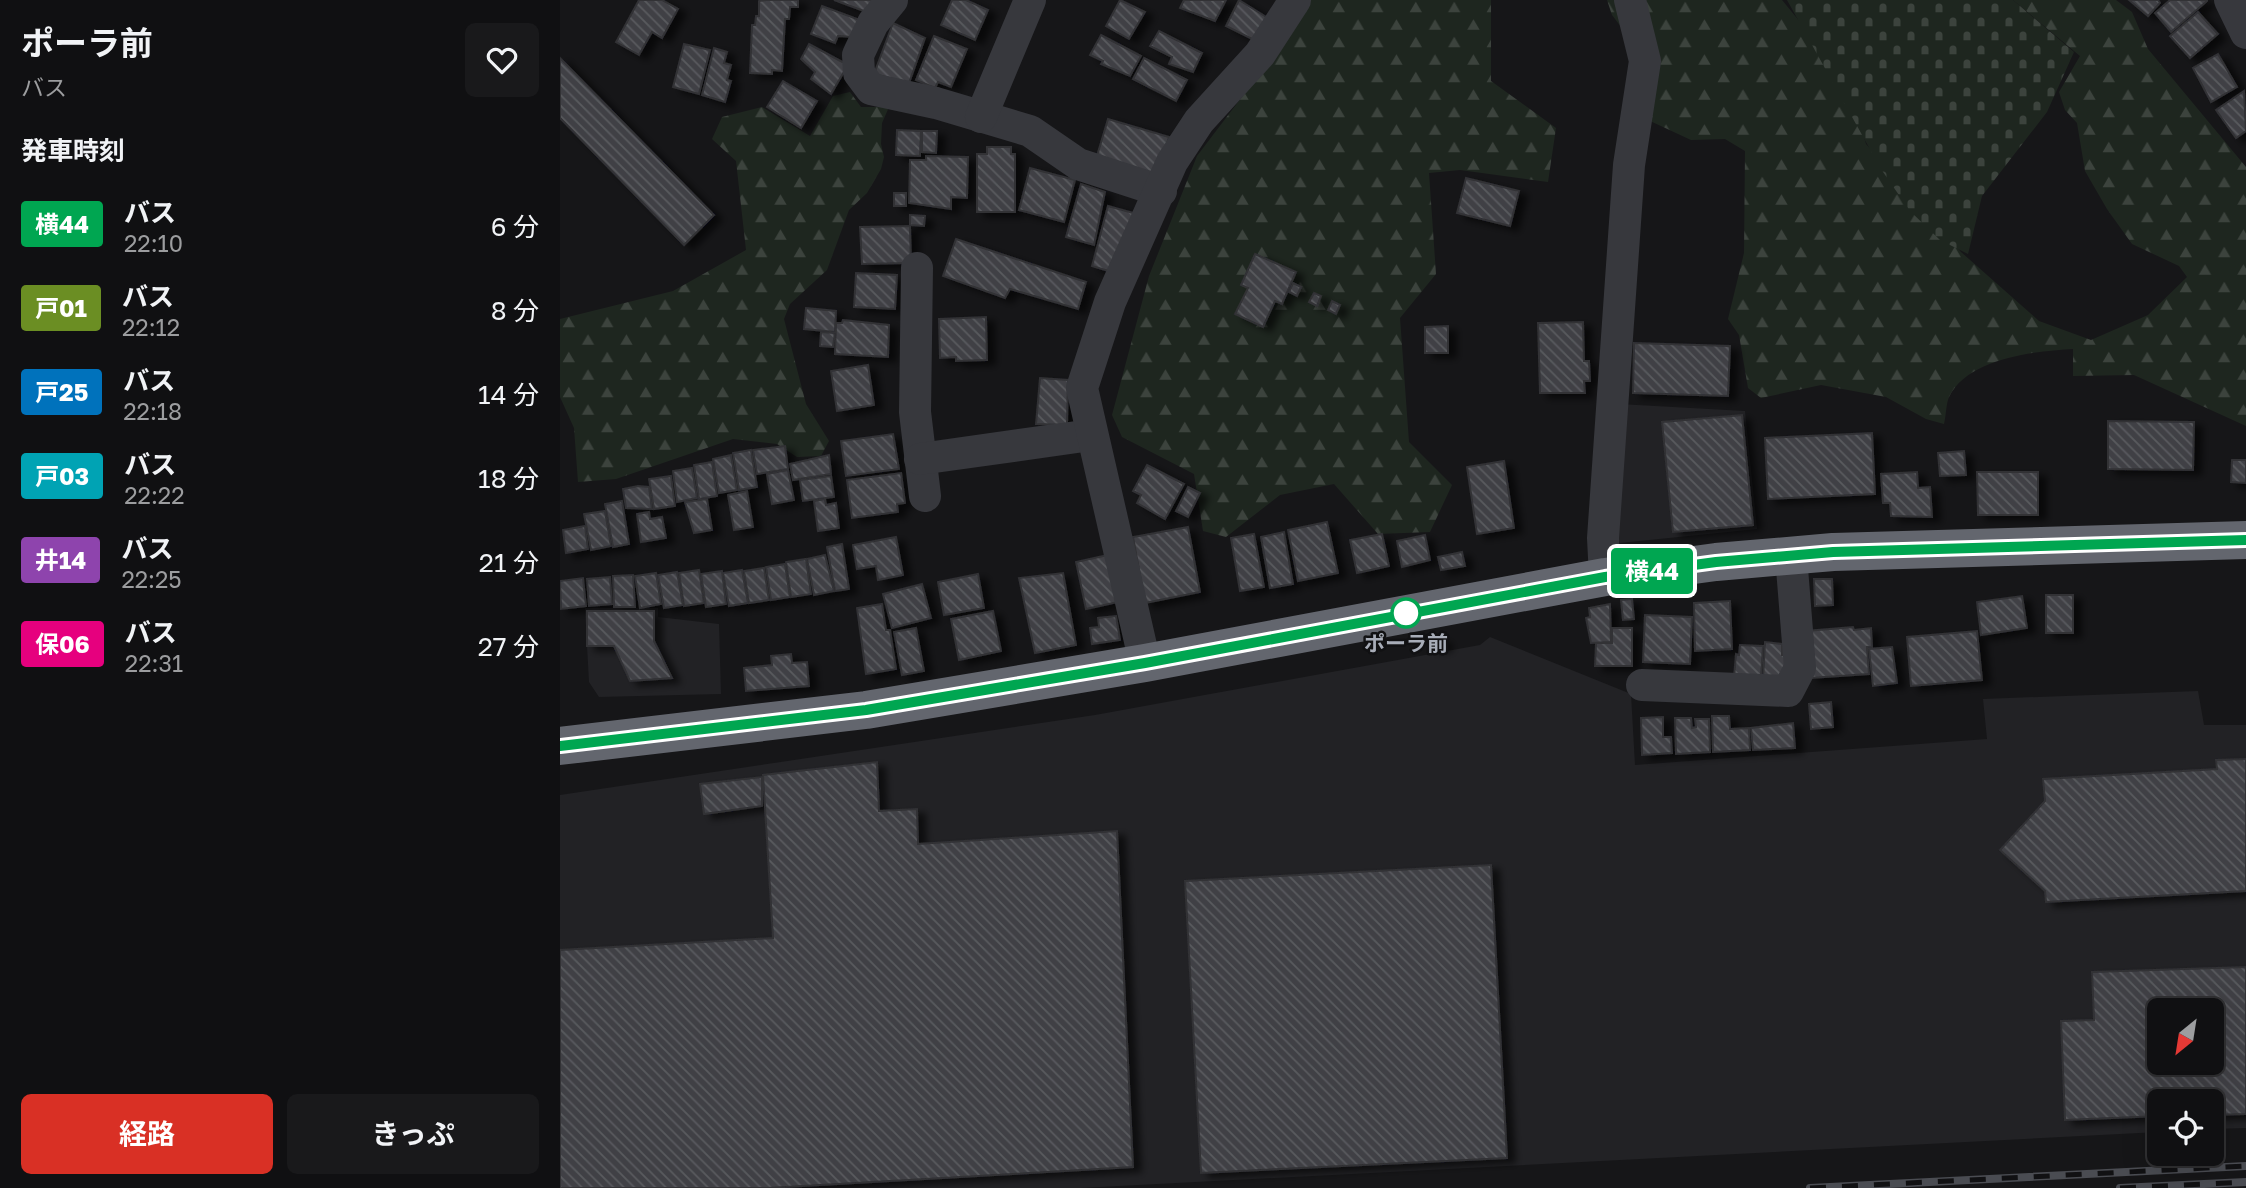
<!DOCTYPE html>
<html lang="ja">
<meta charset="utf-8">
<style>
body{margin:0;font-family:"Golos Text","Noto Sans JP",sans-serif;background:#19191b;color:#f1f3f6;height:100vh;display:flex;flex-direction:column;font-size:26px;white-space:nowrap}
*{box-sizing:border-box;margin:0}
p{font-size:23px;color:#9c9d9f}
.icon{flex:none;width:38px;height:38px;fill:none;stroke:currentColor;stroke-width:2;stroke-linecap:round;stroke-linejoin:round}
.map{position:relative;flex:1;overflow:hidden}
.details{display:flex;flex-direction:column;background:#101012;width:560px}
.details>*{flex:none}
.badge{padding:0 14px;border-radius:5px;font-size:24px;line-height:46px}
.needle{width:46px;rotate:210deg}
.buttons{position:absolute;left:1587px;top:998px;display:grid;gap:14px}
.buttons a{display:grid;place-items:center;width:77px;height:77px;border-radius:10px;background:#101012;box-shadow:0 7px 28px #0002,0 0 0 2px #303032;font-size:35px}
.map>.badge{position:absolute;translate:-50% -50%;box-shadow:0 0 0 4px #fff}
h2{padding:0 21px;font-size:26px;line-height:63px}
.round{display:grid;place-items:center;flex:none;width:74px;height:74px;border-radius:10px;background:#19191b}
.head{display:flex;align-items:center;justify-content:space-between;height:119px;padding:0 21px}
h1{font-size:33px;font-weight:700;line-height:52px}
.button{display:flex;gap:14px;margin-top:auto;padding:14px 21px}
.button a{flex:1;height:80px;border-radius:10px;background:#d93025;color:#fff;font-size:28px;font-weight:700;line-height:80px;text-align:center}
.button a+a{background:#19191b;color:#f1f3f6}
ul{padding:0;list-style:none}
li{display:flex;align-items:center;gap:21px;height:84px;padding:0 21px}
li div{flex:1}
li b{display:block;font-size:26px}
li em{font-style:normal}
li .badge{min-width:77px;font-weight:700;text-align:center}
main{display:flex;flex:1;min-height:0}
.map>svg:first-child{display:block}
.built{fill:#222225;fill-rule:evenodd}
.forest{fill:url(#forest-firs)}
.cemetery{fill:url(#cemetery-stones)}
.building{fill:url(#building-back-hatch);stroke:#303034;stroke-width:2;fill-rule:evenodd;filter:url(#shadow)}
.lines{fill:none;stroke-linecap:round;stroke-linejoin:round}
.street{stroke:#37383d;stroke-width:32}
.highway{stroke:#63666e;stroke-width:38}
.rail-casing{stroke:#4a4c52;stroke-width:8}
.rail{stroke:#111113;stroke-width:5;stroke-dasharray:16;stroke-linecap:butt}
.line-casing{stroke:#fff;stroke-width:16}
.line{stroke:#00a651;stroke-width:10}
.stop-dot{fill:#fff;stroke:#00a651;stroke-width:3.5}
.labels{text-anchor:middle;stroke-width:5;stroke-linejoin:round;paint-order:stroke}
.stop-label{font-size:21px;font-weight:bold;fill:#a8adb8;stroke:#111113}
</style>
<main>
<section class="details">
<div class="head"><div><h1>ポーラ前</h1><p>バス</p></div><a class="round"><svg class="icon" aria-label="heart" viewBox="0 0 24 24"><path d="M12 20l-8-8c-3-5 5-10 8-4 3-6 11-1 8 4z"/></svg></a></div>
<h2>発車時刻</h2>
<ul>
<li><span class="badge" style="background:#00a651;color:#fff">横44</span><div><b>バス</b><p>22:10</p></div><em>6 分</em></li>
<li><span class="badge" style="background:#6b8e23;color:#fff">戸01</span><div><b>バス</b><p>22:12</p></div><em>8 分</em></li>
<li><span class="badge" style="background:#0072bc;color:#fff">戸25</span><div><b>バス</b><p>22:18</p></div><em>14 分</em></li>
<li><span class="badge" style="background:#00a3b4;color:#fff">戸03</span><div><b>バス</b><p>22:22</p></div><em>18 分</em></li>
<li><span class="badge" style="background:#8e44ad;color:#fff">井14</span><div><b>バス</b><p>22:25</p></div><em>21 分</em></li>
<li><span class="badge" style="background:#e6007e;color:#fff">保06</span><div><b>バス</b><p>22:31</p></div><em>27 分</em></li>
</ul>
<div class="button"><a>経路</a><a>きっぷ</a></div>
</section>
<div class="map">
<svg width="1686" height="1188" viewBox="0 0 1686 1188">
<defs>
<pattern id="forest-firs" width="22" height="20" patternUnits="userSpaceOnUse" patternTransform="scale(1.75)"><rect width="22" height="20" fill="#1e261f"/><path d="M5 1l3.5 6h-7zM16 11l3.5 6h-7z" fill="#3c433d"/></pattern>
<pattern id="cemetery-stones" width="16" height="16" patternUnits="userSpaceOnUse" patternTransform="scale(1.75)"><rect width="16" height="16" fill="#1e261f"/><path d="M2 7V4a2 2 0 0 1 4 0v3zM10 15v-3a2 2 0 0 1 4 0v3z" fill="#3c433d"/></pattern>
<pattern id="building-back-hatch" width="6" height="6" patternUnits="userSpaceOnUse" patternTransform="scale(1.75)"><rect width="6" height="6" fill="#404145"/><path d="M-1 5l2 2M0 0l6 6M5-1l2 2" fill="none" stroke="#595a5e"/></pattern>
<filter id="shadow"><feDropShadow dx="8" dy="4.5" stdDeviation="3.5" flood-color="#0009"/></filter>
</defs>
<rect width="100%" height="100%" fill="#161618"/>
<g class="built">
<polygon points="1059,404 1185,411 1197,529 1060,543 1053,531"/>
<polygon points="25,608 98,608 98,617 159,624 161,694 39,697 29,682"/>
<path d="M930,637L1071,694L1075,765L1427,739L1423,699L1638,691L1644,725H1686V1128L1652,1129V1101H1600L1599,1132L521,1188H0V795L535,715L920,645ZM1600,1010H1652V1062H1600Z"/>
</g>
<g class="forest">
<polygon points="749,0 931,0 931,81 996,128 988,182 900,170 869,173 876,274 840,318 849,442 892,485 870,532 818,534 774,484 720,495 666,537 643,531 634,474 562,437 552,415 589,276 637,156 710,60"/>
<path d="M1047,0H1222L1286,78L1306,144L1401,252L1479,321L1531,340L1588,315L1627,277L1619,266L1572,244L1547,209L1525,171L1517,123L1505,110L1499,92L1520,56L1453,0H1556L1572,12L1588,49L1686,167V426L1574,375L1513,376V349C1476,351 1408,358 1389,397C1386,404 1386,416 1384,424L1366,419L1326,397L1261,385L1201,398L1188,388L1179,335L1168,319L1184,253L1185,151L1165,139L1131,140L1088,120L1077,48L1052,15Z"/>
<polygon points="290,92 301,107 329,107 322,123 321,144 324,157 321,169 307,193 289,210 267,270 230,304 224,319 246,404 269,441 261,456 237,457 217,444 173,439 56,479 18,482 14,428 0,397 0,319 113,291 186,250 176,161 152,139 162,117 202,107 250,136 273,96"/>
</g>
<polygon class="cemetery" points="1227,0 1453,0 1514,52 1487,112 1422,196 1408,254 1380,240 1350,211 1321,169"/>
<g class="building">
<polygon points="79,0 102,0 118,9 102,38 92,32 79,55 56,42"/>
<polygon points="206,0 238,0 238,7 230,7 229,19 225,19 222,71 212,70 212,74 190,73 192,25 195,25 196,16 199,16 199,1"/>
<polygon points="274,0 313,0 309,13"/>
<polygon points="392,0 406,0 428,10 415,40 381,25"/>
<polygon points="560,0 585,12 569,39 546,26"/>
<polygon points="624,0 666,0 655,21 620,8"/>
<polygon points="679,0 708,18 696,41 666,26"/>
<polygon points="1569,0 1598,0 1600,3 1588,16"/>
<polygon points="1610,0 1647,0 1647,1 1611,32 1595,13"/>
<polygon points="262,6 300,20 293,37 278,36 275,43 251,34"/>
<polygon points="1638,12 1658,34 1630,58 1610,36"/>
<polygon points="333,23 365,38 349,83 314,74"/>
<polygon points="599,31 642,53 633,72 609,64 612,57 590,46"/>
<polygon points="541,35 581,56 570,76 541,64 543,61 530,55"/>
<polygon points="374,36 407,49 391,87 378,82 375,88 356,80"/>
<polygon points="124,44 150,50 139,94 113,87"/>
<polygon points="249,44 288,65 271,94 251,79 255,72 241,59"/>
<polygon points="154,48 167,52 164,63 171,65 167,80 171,81 165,102 142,95"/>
<polygon points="1658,54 1677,87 1651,102 1633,68"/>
<polygon points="0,58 154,215 124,245 0,118"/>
<polygon points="584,58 627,80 616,101 573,79"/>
<polygon points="223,81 257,101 241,128 207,107"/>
<polygon points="1684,91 1686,131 1676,138 1656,110"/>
<polygon points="548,119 609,137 597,177 536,159"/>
<polygon points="337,130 361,131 360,156 336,155"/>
<polygon points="362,131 377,131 376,153 362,152"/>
<polygon points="427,147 451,147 451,154 455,154 455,212 417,212 417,154 427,154"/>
<polygon points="366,156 408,157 407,198 391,197 391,209 349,203 350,160 366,160"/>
<polygon points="470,168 515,180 504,222 459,210"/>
<polygon points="906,178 959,191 950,226 897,213"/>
<polygon points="521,184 545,192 534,245 506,237"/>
<rect x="334" y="193" width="12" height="13"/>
<polygon points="548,206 577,214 555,273 532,266"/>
<polygon points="350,215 365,216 364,226 350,225"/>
<polygon points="350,226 351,263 302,264 300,227"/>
<polygon points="396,239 526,282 518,309 450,289 445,298 383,276"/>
<polygon points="695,254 736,272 722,304 715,301 703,327 675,314 688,288 681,285"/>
<polygon points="296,273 337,275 335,309 294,307"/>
<polygon points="733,283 741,287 737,296 729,292"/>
<polygon points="754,293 761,296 757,306 749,302"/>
<polygon points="772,301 780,305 776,314 768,310"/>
<polygon points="246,308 276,311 275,332 244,329"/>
<polygon points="426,317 427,360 396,361 396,357 380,358 379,319"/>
<polygon points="283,320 329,325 328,357 275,354 276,323 282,323"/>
<polygon points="1023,322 1024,361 1029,361 1030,381 1024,381 1025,393 980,393 978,323"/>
<polygon points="888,326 888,353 865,353 865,327"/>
<polygon points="261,332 275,333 273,347 260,346"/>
<polygon points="1074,343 1170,346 1168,396 1073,393"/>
<polygon points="308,365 314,405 277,411 271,371"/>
<polygon points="480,378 508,380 507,425 476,424"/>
<polygon points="1182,415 1193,525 1113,532 1102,422"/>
<polygon points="1548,421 1634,422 1633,470 1548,469"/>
<polygon points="1312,433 1315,494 1208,499 1205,438"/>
<polygon points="333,434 339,469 286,476 281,441"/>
<polygon points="225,446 228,469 197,474 193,450"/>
<polygon points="191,450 197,487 179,490 173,453"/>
<polygon points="1404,451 1406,475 1380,476 1378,453"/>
<polygon points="171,455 177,490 159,493 153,459"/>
<polygon points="269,455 271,474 233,480 230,464"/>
<polygon points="1672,460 1686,460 1686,483 1671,482"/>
<polygon points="944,461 954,528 917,534 907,467"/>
<polygon points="152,462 157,496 139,499 134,465"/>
<polygon points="587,465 624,484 605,519 577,503 581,495 573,491"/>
<polygon points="132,468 137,498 117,502 113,471"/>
<polygon points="228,470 234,500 212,504 207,474"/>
<polygon points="1357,472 1358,488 1370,487 1372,517 1331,516 1330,503 1323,503 1321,474"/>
<polygon points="1417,472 1478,472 1478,515 1418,515"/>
<polygon points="341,473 345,503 337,504 338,512 292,518 287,480"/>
<polygon points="111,476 115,506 94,509 89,479"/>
<polygon points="271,476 274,497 243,501 240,480"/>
<polygon points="78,486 89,487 92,509 66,508 63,489"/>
<polygon points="628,487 640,493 628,517 616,511"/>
<polygon points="187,491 193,527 174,530 168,495"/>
<polygon points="147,499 152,530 134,533 125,502"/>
<polygon points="265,499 266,505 276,503 279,528 258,531 254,501"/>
<polygon points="62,501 69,544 53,547 45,504"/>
<polygon points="45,511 51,546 31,550 24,514"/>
<polygon points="89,512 90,519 102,517 106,538 81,542 77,514"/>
<polygon points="767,522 778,573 738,581 728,530"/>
<polygon points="25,526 28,549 6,553 3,530"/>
<polygon points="628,527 640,592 585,603 573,537"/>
<polygon points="724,532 733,584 710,588 701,537"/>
<polygon points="694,534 704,587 680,591 671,538"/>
<polygon points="822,534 829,566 797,573 790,540"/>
<polygon points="865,535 870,560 842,567 837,541"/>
<polygon points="336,537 343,575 318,580 316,566 297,569 293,545"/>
<polygon points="282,544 289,589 275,591 267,547"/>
<polygon points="902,552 905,566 881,570 878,557"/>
<polygon points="265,555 274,591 254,595 247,559"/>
<polygon points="548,555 558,602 526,609 516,562"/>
<polygon points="246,559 251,594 231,597 226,562"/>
<polygon points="225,564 230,597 211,600 206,567"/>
<polygon points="204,568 209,600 189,603 184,571"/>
<polygon points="139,570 144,603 124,606 119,573"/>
<polygon points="182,570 188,603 169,606 163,573"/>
<polygon points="162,571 166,604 146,607 141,574"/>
<polygon points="117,572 123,605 104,608 98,575"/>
<polygon points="96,573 101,604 80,608 75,576"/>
<polygon points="503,573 516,645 475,653 459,578"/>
<polygon points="418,574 424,608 384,615 378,582"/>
<polygon points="73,575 75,607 54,607 53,576"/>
<polygon points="50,577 52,604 29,606 27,579"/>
<polygon points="23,578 26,606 1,609 0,581"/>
<polygon points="1254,579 1272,579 1273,605 1255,606"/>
<polygon points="362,584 371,618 332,628 323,594"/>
<rect x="1486" y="595" width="27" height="38"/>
<polygon points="1462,596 1467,628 1421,635 1417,602"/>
<polygon points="1072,599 1074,619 1063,620 1061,600"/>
<polygon points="1170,601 1172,649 1135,651 1134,603"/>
<polygon points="322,604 326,630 330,630 336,669 306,674 297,608"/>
<polygon points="1050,604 1051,642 1031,643 1026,618 1030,617 1029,608"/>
<polygon points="27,611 94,611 94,641 112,678 70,681 54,646 27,646"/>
<polygon points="433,611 441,651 399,660 391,619"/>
<polygon points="1085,615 1132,617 1130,664 1083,662"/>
<polygon points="556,616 560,640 532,644 530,628 539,627 538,618"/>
<polygon points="1293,627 1294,630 1311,628 1312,647 1307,647 1309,674 1251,678 1246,631"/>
<polygon points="356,628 364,671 342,675 334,632"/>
<polygon points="1052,628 1072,628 1072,666 1035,666 1036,643 1052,643"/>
<polygon points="1417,631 1422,680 1351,686 1347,637"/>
<polygon points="883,639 884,646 871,648 870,641"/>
<polygon points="1205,642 1222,644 1222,655 1226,655 1224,673 1220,681 1203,679"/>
<polygon points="1180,645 1203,646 1201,678 1174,677 1176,654 1179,655"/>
<polygon points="1332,647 1337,683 1313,686 1309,649"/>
<polygon points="231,654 232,663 247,662 249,686 186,691 184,668 212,665 211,656"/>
<polygon points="1271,702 1273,727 1251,729 1249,704"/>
<polygon points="1152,716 1169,716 1170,729 1189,728 1190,750 1153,752"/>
<polygon points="1103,717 1103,737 1111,737 1112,753 1082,755 1081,718"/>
<polygon points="1115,718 1131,718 1132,728 1136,727 1135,719 1149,719 1150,752 1116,754"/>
<polygon points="1233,723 1235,748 1193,750 1191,728"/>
<polygon points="1686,759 1686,891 1486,902 1485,891 1440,850 1485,801 1483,779 1657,769 1656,760"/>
<polygon points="317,762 319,811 357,809 358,844 557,831 573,1167 208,1188 0,1188 0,950 213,938 203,775"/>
<polygon points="202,777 202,806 144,814 140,784"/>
<polygon points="931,865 947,1158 641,1173 625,881"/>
<path d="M1686,967V1114L1652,1115V1101H1600V1116L1505,1120L1501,1021L1534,1020L1532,972ZM1600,1010H1652V1062H1600Z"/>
</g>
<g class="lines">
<g class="street">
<polyline points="332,0 313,23 298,55 299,73 311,89 376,103 470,131 518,164 601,191"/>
<polyline points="1670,0 1686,33"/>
<polyline points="421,117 470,0"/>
<polyline points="357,268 355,412 365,496"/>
<polyline points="360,459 531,435"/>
<polyline points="1045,577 1043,538 1069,165 1085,61 1070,0"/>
<polyline points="585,663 522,388 550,302 612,162 639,121 700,54 735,0"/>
<polyline points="1082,685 1228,691 1240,668 1231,556"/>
</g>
<polyline class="highway" points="0,746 306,710 585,663 1045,577 1156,562 1273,552 1686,540"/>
<g class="rail-casing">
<g id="rail">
<polyline points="1250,1188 1686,1166"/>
<polyline points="1560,1188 1686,1182"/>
</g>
</g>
<use href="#rail" class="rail"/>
</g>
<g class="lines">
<g class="line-casing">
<polyline id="line" points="0,746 306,710 585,663 1045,577 1156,562 1273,552 1686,540"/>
</g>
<use href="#line" class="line"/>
</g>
<circle class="stop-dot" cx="846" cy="613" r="14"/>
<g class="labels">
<g class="stop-label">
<text x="846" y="651">ポーラ前</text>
</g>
</g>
</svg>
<div class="buttons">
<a><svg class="needle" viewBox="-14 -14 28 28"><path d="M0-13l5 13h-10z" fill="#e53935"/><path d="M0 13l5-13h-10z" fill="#9c9d9f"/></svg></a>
<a><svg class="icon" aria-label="locate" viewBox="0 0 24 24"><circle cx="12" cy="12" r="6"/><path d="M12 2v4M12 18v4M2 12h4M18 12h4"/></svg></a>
</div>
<b class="badge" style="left:1092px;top:571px;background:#00a651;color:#fff">横44</b>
</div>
</main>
